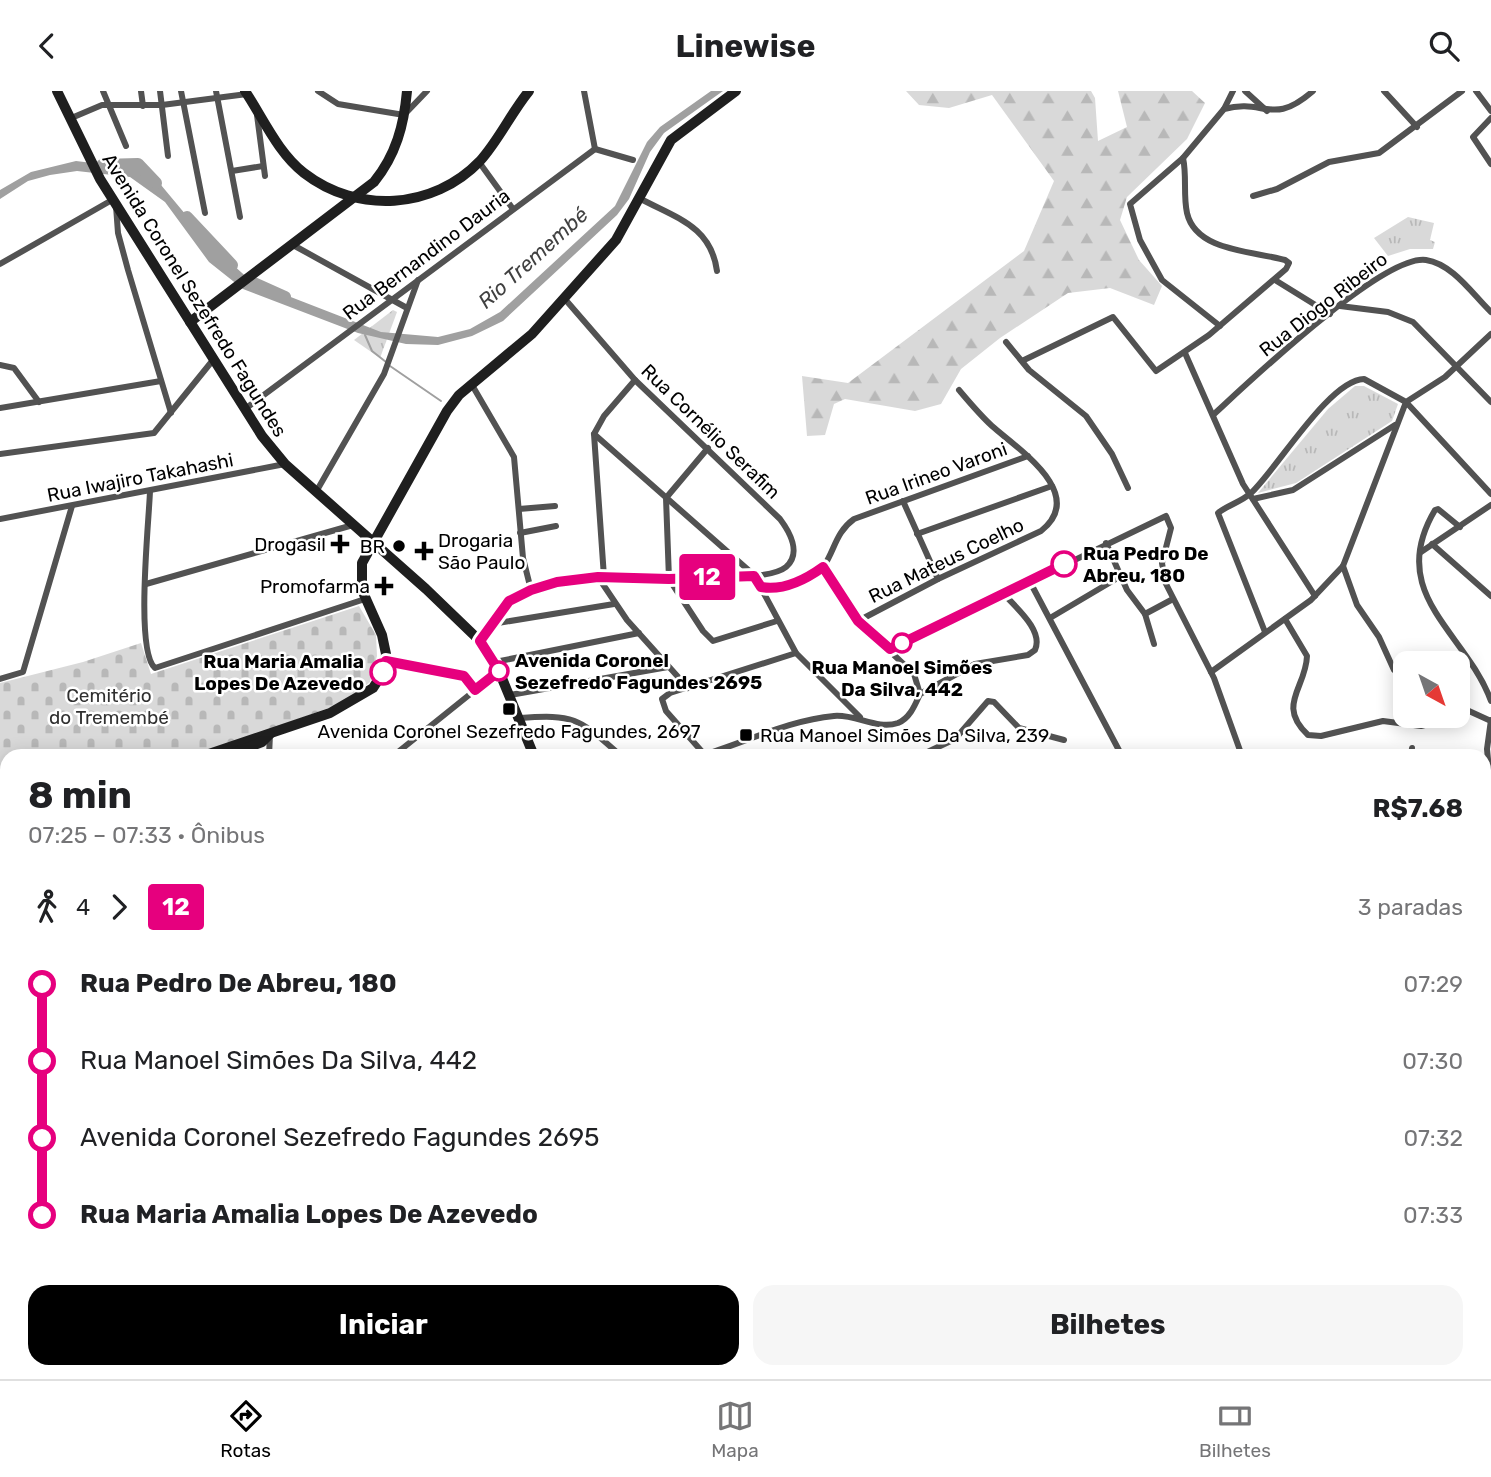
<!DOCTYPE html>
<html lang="pt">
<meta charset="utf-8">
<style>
body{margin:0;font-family:Rubik,sans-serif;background:#f6f6f6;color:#202124;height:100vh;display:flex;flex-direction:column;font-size:26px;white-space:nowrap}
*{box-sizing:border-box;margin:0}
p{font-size:23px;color:#757577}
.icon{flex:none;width:38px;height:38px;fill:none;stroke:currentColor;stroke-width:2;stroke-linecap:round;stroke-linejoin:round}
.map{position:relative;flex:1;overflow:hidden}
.sheet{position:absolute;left:0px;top:658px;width:1491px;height:630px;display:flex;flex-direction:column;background:#fff;border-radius:21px 21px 0 0;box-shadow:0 4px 18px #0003}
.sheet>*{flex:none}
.badge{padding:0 14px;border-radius:5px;font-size:24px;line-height:46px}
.needle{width:46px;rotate:140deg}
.fabs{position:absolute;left:1393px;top:560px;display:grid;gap:14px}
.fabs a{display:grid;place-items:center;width:77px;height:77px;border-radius:14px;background:#fff;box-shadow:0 4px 18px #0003;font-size:35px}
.map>.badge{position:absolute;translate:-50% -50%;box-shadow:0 0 0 4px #fff}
.legs{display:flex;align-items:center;gap:10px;height:77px;padding:0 28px;font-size:23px}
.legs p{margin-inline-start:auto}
.head{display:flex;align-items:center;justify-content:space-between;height:119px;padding:0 28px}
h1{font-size:38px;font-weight:700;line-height:52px}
.cta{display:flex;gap:14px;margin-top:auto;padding:14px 28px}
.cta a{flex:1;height:80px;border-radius:21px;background:#000;color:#fff;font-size:28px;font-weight:700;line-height:80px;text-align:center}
.cta a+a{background:#f6f6f6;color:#202124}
ul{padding:0 28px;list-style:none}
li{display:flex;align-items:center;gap:24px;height:77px;font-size:26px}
li i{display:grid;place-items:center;width:10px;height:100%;margin:0 9px;background:currentColor}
li i::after{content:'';width:18px;height:18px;margin:-9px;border:5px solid;border-radius:50%;background:#fff}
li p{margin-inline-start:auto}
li:first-child i{background:linear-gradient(#0000 50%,currentColor 0)}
li:last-child i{background:linear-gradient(currentColor 50%,#0000 0)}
header{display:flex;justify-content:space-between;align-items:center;height:91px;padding:0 28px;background:#fff;font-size:32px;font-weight:700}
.tab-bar{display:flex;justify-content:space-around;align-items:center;height:98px;border-top:2px solid #e0e0e0;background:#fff;font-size:19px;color:#757577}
.tab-bar a{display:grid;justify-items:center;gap:4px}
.tab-bar .on{color:#000}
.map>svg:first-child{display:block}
.forest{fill:url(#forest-firs)}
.cemetery{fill:url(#cemetery-stones)}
.park{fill:url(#park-tufts)}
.water{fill:#a0a0a0}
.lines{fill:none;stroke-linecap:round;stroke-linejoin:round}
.stream{stroke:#a0a0a0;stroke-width:2}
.river{stroke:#a0a0a0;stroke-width:12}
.street{stroke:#525252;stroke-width:6}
.secondary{stroke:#1f1f1f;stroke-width:10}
.line-1-casing{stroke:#fff;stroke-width:16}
.line-1{stroke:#e6007e;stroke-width:10}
.poi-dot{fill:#000;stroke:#fff;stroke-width:2.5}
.stop-1-dot{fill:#fff;stroke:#e6007e;stroke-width:3.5}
.labels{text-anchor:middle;stroke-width:5;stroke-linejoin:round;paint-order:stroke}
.street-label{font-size:19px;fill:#000;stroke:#fff}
.poi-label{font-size:19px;fill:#000;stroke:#fff;text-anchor:end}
.stop-label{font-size:19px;font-weight:bold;fill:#000;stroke:#fff;text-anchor:start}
.park-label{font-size:19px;fill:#303030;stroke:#fff}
.water-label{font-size:21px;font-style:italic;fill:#414141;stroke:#fff}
</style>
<header><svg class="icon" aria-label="back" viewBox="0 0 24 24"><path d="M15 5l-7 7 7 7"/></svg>Linewise<svg class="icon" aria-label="search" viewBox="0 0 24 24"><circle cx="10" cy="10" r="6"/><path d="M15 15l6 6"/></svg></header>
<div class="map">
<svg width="1491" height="1288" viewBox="0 0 1491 1288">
<defs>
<pattern id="forest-firs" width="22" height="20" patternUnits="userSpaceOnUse" patternTransform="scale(1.75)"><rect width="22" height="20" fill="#d9d9d9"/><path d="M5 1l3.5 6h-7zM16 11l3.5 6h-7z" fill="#b8b8b8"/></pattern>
<pattern id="cemetery-stones" width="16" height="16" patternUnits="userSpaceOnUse" patternTransform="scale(1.75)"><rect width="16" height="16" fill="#d9d9d9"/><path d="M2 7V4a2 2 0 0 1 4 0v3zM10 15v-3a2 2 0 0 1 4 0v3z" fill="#b8b8b8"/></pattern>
<pattern id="park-tufts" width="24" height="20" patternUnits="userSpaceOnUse" patternTransform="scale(1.75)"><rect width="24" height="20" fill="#d9d9d9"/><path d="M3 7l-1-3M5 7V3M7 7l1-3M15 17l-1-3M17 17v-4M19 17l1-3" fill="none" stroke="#b8b8b8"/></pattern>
</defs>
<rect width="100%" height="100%" fill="#fff"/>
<g class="forest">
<polygon points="906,0 1091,0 1095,7 1098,50 1127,36 1118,0 1192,0 1205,12 1187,48 1127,106 1120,129 1139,169 1162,195 1154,214 1110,197 1068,202 1000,247 961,278 941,313 915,320 845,308 834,313 825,344 807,345 802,285 848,292 1024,160 1054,90 992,4 949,17 919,14"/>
<polygon points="746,1281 1474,1281 1474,1288 744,1288"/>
</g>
<g class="cemetery">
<polygon points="359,515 376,544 377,565 370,591 345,611 196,665 7,665 7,849 0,851 0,592 83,571 141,552 151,583"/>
<polygon points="1484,1035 1491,1039 1491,1200 1484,1204"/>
</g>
<g class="park">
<polygon points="1408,126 1434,132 1430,149 1435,151 1433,158 1410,158 1388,165 1374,147"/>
<polygon points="393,219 397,221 380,267 354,249"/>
<polygon points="1355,295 1364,295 1398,313 1392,330 1296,392 1258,402 1328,318"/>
</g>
<polygon class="water" points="711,0 723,0 664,42 650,61 629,108 617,124 503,230 472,245 438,254 406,253 358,242 243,198 209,171 165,111 130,86 77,80 50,84 28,90 0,108 0,99 31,81 76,70 141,78 156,88 211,154 252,191 381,241 438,246 470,238 500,221 615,115 647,51 660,36"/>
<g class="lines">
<g class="stream">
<polyline points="365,244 372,260 386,271"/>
<polyline points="390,275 441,310"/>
</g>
<g class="river">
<polyline points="102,74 138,73 156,92"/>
<polyline points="187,126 232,174"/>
<polyline points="247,189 285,206"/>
</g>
<g class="street">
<polyline points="103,0 126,55"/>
<polyline points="141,0 143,15"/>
<polyline points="160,0 168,65"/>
<polyline points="181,0 205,122"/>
<polyline points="216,0 240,126"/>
<polyline points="318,0 338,13 404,24 427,0"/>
<polyline points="584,0 595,58"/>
<polyline points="1245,0 1267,20"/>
<polyline points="1384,0 1417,36"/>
<polyline points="1476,0 1491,20"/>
<polyline points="1224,18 1233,0"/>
<polyline points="257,24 265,85"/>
<polyline points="1491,27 1473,46 1491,73"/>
<polyline points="69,28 102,14 162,14 247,3"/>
<polyline points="595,58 633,69"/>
<polyline points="479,71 513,118"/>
<polyline points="232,80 263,75"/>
<polyline points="1253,105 1277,98 1329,71 1379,62 1462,0"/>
<path d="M639,107C676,127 711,135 717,180"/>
<polyline points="116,115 118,142 128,179 171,322"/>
<polyline points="293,154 407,217"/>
<polyline points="0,173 112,109"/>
<polyline points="1275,189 1330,223"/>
<polyline points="1340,215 1388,221 1413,231 1491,311"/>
<path d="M1220,235L1162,189L1140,149L1130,113L1183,67L1224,18C1265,7 1272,36 1313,0"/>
<polyline points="1006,251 1029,279 1086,325 1112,363 1128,397"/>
<polyline points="1185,262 1243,393 1315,505"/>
<path d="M1022,270L1113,226L1156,280L1209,244L1286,178L1289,172L1285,169C1254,160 1196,161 1187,122C1183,104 1187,85 1183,67"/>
<polyline points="0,274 14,277 39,311"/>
<polyline points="472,294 514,366 523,467 531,499"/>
<polyline points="0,317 161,290"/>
<polyline points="245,318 595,58"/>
<path d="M1213,324C1248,292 1383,163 1426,169C1453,173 1473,204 1491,221"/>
<polyline points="594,343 754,484 796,562 860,626"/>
<polyline points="708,357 666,407 669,488 703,540 713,550 777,530"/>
<polyline points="0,363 154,342 213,269"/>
<path d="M150,400C149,430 135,560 155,577L365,508"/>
<polyline points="316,401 384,283 418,189"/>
<polyline points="1253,408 1293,399 1395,334"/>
<polyline points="903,410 938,488"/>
<polyline points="519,418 555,415"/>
<polyline points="0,428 285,373"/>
<path d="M1460,436L1438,418L1435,419C1385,503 1466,541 1491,610"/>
<polyline points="520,442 556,435"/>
<polyline points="917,443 1052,395"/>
<polyline points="1106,452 1127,499 1145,523 1154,553"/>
<polyline points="1432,453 1491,505"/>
<polyline points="1421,461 1491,414"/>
<polyline points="1343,475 1357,514 1379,546 1394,579 1405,588"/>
<polyline points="598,486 627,529 688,597"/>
<polyline points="604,486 594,343 604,325 635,289"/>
<polyline points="1029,489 1122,665"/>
<polyline points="146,493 353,434"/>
<path d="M761,496C779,499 812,491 824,475C835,458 836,441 854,428L1028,365"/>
<polyline points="1145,523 1173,508"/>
<polyline points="1050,527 1121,485"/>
<path d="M1285,528L1307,565C1306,597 1276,614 1308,644L1321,645L1383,630L1421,635L1457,625"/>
<path d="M858,530L938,488L1041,440C1088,403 1018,358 992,335C980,324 970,312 959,299"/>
<polyline points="492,533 614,513"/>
<path d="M1265,541L1218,422C1228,414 1241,411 1251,402C1277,378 1329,289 1364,288L1406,311L1445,286L1491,243"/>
<path d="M480,550C495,528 505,509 532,499C550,492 570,488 589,486C627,483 762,496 786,476C802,462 789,440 780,428L635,289L564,207"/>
<polyline points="890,558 1166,425 1171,437 1162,472 1165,491 1214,587 1242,665"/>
<polyline points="386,570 464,585 475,599"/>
<polyline points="495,571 639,542"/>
<polyline points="1211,581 1311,509 1343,475 1406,311 1491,403"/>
<polyline points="0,588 23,581 72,415"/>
<path d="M920,603L975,573L1028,564L1035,559C1044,539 1015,516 1003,502"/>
<polyline points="510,604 668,576"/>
<polyline points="1458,615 1491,630"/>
<path d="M520,627C577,623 579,628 621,665"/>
<polyline points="1491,629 1487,658 1491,700"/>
<polyline points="705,664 666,620 662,608 670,602 796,562"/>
<polyline points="269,665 270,643"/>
<polyline points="393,665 499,580"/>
<path d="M700,665C744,652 789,629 834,625C856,623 877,639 898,632C910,627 915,614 920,603L914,583L858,530L823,476"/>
<polyline points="919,665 955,648 988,610 994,611 1019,637 1064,649"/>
<polyline points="1411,665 1412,657"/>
<polyline points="1484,810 1491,816"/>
<polyline points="1484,937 1491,948"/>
<polyline points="0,955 7,950"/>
<polyline points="1484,1029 1491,1032"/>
<polyline points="0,1041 7,1048"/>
<polyline points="0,1118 7,1112"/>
<polyline points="0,1140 7,1147"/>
<polyline points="0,1215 7,1218"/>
<polyline points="168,1281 188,1288"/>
<polyline points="248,1281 256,1288"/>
<polyline points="357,1281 360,1288"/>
<polyline points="0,1287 3,1288"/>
<polyline points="436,1288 436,1281"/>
<polyline points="505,1288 506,1281"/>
<polyline points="615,1288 616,1281"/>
</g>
<g class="secondary">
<polyline points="57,0 100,88 262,345 285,373 426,498 480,550 499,580 534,665"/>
<path d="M245,0C263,27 278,62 304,82C357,123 433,119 480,70C499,49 511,22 529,0"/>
<path d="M190,231L374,91C396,64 404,34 407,0"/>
<polyline points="203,665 330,622 373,597 384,580 386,563 382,544 362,499 362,472 447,320 459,304 532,243 616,149 671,49 736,0"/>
<polyline points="226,665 262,651 270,643"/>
<polyline points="0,855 7,853"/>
<polyline points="656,1288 657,1281"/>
</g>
</g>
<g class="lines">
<g class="line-1-casing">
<path id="line-1" d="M383,581L386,570L464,585L475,599L499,580L480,550L509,510L531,499L557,491L598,486L669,488L754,485L761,496C783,500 805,489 823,476L858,530L890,558L1064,473"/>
</g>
<use href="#line-1" class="line-1"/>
</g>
<g class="poi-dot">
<path d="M336.5 442.5h7v7h7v7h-7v7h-7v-7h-7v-7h7z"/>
<circle cx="399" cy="455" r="7"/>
<path d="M420.5 449.5h7v7h7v7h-7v7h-7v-7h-7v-7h7z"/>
<path d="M380.5 484.5h7v7h7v7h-7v7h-7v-7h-7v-7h7z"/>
<rect x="502" y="611" width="14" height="14" rx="3.5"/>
<rect x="739" y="637" width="14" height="14" rx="3.5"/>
</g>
<g class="stop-1-dot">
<circle cx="1064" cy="473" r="12"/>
<circle cx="902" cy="552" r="9"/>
<circle cx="499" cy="580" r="9"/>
<circle cx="383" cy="581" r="12"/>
</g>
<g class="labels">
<g class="street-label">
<text transform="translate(426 163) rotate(-37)" y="7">Rua Bernandino Dauria</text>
<text transform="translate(195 204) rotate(58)" y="7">Avenida Coronel Sezefredo Fagundes</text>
<text transform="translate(1323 213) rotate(-38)" y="7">Rua Diogo Ribeiro</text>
<text transform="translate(711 340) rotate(44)" y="7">Rua Cornélio Serafim</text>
<text transform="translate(936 382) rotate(-20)" y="7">Rua Irineo Varoni</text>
<text transform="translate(140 386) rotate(-11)" y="7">Rua Iwajiro Takahashi</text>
<text transform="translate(946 469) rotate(-26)" y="7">Rua Mateus Coelho</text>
</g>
<g class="poi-label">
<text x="438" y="456" text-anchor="start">Drogaria<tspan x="438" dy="22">São Paulo</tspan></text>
<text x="326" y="460">Drogasil</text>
<text x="385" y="462">BR</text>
<text x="370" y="502">Promofarma</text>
<text x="509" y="647" text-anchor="middle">Avenida Coronel Sezefredo Fagundes, 2697</text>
<text x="760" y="651" text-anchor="start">Rua Manoel Simões Da Silva, 239</text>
</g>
<g class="stop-label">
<text x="1083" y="469">Rua Pedro De<tspan x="1083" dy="22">Abreu, 180</tspan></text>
<text x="515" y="576">Avenida Coronel<tspan x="515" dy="22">Sezefredo Fagundes 2695</tspan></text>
<text x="364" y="577" text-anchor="end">Rua Maria Amalia<tspan x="364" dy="22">Lopes De Azevedo</tspan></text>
<text x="902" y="583" text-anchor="middle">Rua Manoel Simões<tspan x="902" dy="22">Da Silva, 442</tspan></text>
</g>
<g class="park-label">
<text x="109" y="611">Cemitério<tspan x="109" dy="22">do Tremembé</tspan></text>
</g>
<g class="water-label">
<text transform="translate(533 167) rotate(-42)" y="7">Rio Tremembé</text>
</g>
</g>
</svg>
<div class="fabs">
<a><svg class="needle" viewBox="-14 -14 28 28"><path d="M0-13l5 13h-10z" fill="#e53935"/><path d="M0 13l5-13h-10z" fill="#757577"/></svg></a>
</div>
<b class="badge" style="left:707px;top:486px;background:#e6007e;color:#fff">12</b>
<section class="sheet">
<div class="head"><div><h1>8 min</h1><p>07:25 – 07:33 · Ônibus</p></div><b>R$7.68</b></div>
<div class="legs"><svg class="icon" aria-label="walk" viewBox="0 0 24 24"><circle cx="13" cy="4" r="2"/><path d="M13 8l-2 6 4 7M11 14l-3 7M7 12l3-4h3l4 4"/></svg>4<svg class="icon" aria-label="forward" viewBox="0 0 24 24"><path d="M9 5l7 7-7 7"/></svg><b class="badge" style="background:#e6007e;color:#fff">12</b><p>3 paradas</p></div>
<ul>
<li><i style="color:#e6007e"></i><b>Rua Pedro De Abreu, 180</b><p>07:29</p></li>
<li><i style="color:#e6007e"></i><span>Rua Manoel Simões Da Silva, 442</span><p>07:30</p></li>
<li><i style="color:#e6007e"></i><span>Avenida Coronel Sezefredo Fagundes 2695</span><p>07:32</p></li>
<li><i style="color:#e6007e"></i><b>Rua Maria Amalia Lopes De Azevedo</b><p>07:33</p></li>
</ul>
<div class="cta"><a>Iniciar</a><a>Bilhetes</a></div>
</section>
</div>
<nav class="tab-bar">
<a class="on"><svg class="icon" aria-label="directions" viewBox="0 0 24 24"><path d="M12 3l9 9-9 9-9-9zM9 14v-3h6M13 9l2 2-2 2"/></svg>Rotas</a>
<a><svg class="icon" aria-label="map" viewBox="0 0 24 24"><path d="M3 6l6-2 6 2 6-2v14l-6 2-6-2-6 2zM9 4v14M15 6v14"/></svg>Mapa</a>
<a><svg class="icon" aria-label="tickets" viewBox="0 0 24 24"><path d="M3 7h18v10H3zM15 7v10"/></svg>Bilhetes</a>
</nav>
